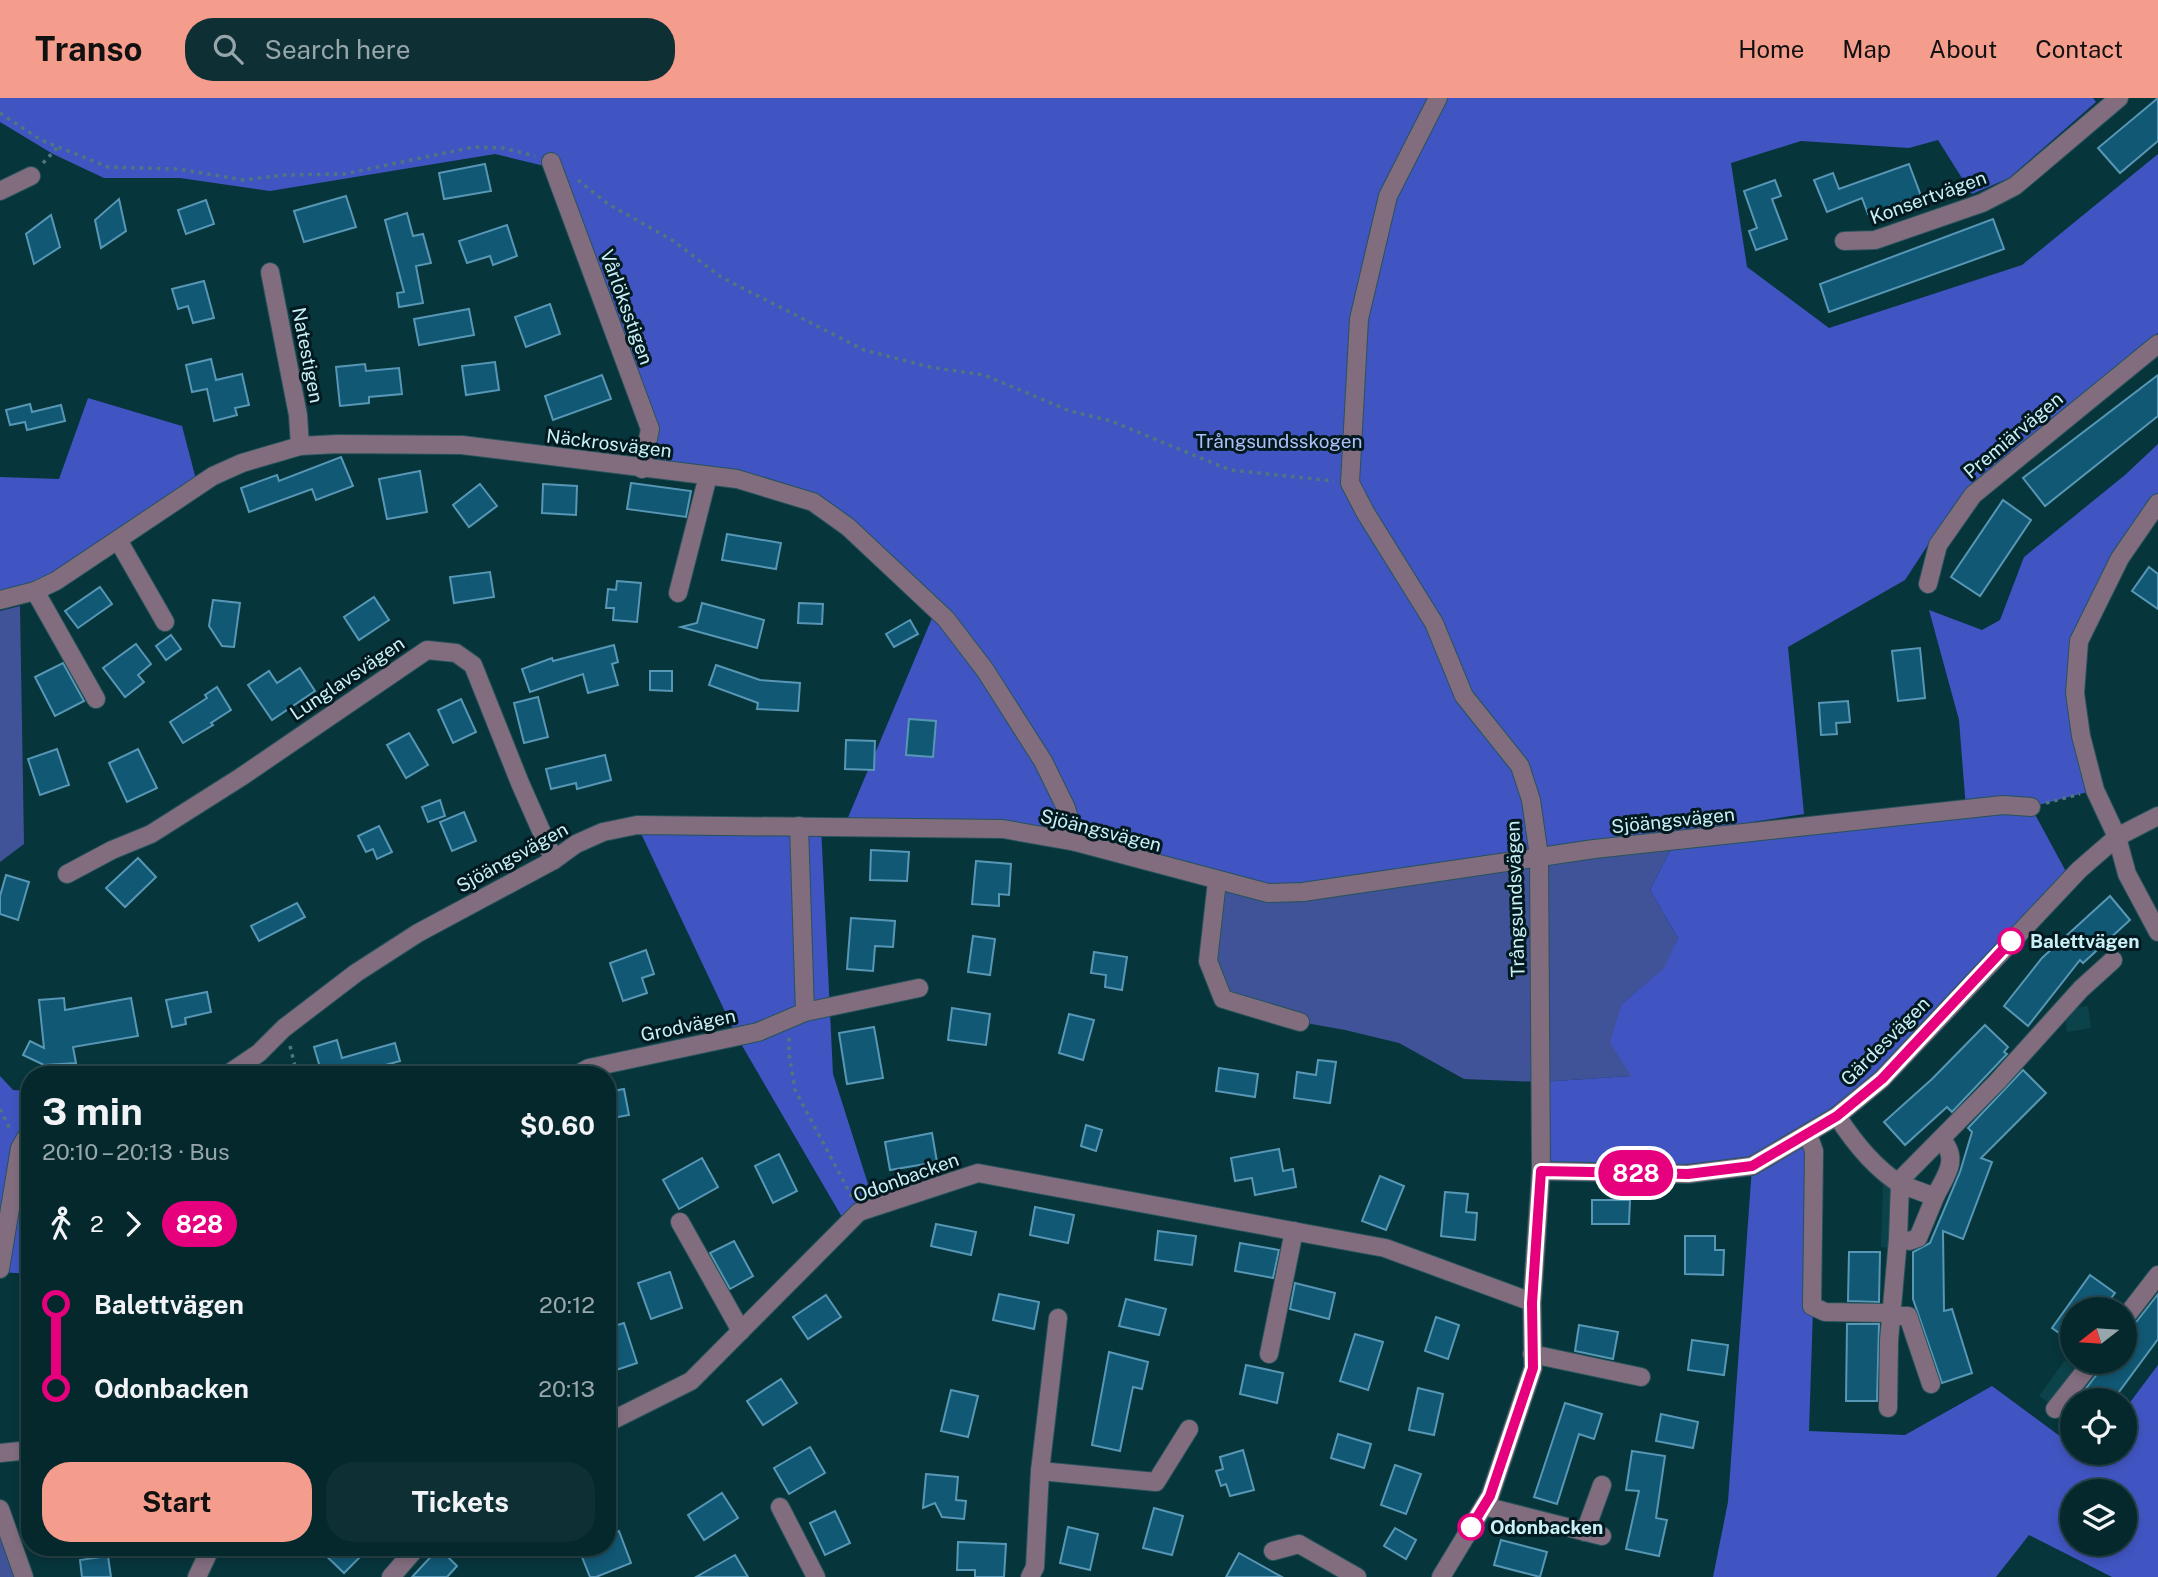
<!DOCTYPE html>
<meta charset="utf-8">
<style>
body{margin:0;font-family:"Public Sans",sans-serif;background:#0e3035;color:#f1f3f6;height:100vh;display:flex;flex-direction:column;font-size:26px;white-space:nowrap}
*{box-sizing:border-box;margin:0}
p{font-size:23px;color:#97a6aa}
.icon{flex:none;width:38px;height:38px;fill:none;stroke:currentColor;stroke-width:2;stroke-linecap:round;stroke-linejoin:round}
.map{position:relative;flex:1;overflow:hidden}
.sheet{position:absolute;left:21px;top:968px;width:595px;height:490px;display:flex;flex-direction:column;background:#05282d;border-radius:28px;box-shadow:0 4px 10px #0003,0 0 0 2px #264449}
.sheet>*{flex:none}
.badge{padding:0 14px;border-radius:23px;font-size:24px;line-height:46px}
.needle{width:46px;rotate:253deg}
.tools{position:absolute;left:2060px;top:1199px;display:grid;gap:14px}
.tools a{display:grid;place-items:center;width:77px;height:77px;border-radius:50%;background:#05282d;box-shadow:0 4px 10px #0003,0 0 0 2px #264449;font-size:35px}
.map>.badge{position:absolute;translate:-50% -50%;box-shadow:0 0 0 4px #fff}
.legs{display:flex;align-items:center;gap:10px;height:77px;padding:0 21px;font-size:23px}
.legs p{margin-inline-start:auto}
.overview{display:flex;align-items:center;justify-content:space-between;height:119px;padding:0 21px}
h1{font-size:38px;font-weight:700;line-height:52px}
.cta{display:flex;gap:14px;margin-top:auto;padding:14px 21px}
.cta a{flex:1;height:80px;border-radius:28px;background:#f59d8d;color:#111;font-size:28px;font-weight:700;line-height:80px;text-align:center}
.cta a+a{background:#0e3035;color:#f1f3f6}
ul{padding:0 21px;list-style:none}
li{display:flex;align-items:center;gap:24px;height:84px;font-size:26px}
li i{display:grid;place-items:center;width:10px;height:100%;margin:0 9px;background:currentColor}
li i::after{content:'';width:18px;height:18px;margin:-9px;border:5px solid;border-radius:50%;background:#05282d}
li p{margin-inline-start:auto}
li:first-child i{background:linear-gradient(#0000 50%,currentColor 0)}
li:last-child i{background:linear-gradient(currentColor 50%,#0000 0)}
header{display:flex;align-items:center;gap:42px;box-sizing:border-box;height:98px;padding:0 35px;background:#f59d8d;color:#111}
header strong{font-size:33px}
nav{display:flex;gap:38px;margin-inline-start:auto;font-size:24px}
.search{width:490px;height:63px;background:#0e3035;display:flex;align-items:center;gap:18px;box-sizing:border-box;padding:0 24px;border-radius:28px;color:#97a6aa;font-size:26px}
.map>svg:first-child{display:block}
.built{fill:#0c424a}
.green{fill:#415398}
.forest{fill:#4055c1;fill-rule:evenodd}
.building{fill:#115874;stroke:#5797b5;stroke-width:2}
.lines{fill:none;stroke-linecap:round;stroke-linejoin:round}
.minor-casing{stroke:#26535a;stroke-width:20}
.path{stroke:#4d787f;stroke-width:3.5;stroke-dasharray:3.5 5;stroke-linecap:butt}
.minor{stroke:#826d7f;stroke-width:18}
.line-1-casing{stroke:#fff;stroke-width:16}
.line-1{stroke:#e6007e;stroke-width:10}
.stop-1-dot{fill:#fff;stroke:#e6007e;stroke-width:3.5}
.labels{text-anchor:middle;stroke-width:6;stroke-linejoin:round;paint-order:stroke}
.street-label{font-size:19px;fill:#caf0f7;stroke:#021a1f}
.park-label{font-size:19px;fill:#adbff6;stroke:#021a1f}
.stop-label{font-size:19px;font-weight:bold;fill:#caf0f7;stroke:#021a1f;text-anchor:start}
</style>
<header>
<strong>Transo</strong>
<div class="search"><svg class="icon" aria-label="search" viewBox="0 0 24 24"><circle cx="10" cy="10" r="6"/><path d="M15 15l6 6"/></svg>Search here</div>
<nav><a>Home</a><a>Map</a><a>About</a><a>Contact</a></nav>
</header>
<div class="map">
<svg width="2158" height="1479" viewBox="0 0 2158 1479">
<rect width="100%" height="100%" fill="#07353c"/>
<g class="built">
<polygon points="2088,908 2091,930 2067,934 2064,911"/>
<polygon points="1883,1082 1897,1082 1894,1150 1881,1149"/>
<polygon points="2065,1262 2075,1269 2049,1305 2039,1298"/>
</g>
<g class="green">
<polygon points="20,508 24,746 0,764 0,513"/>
<polygon points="1675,743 1650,792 1678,840 1665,870 1622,906 1631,978 1540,984 1464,981 1399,945 1345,932 1300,924 1223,901 1208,863 1217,783"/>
<polygon points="0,1411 24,1479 0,1479"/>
</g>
<g class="forest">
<polygon points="0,0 2093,0 2096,4 2009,80 1972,96 1938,42 1909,50 1801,43 1731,65 1747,169 1829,230 2022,167 2158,56 2158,235 1996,368 1954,407 1905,482 1788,549 1804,716 1303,794 1076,744 844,729 935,513 813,404 642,371 650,331 553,70 495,56 270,93 180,80 104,80 53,56 0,24"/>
<polygon points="88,300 182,328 198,389 56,483 0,502 0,379 59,381"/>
<path d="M2158,346V405L2079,543L2075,595L2095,692L2031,709L2070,781L1882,981L1819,1029L1809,1333L1905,1337L1992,1288L2072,1347V1354L2082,1355L2088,1359L2091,1355L2124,1354L2125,1311L2158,1267V1479H2112L2029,1437L1996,1479H1713L1728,1404L1752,1069L1541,1073L1540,984L1631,978L1610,944L1622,906L1664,870L1678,840L1650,792L1675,743L1966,711L1959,622L1929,512L1982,532L2000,522L2024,459L2125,377ZM2072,1393H2124V1446H2072Z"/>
<polygon points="637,727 821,728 833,976 875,1108 846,1126 737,939"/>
<polygon points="0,978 13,992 30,993 30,1176 0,1174"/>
</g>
<g class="building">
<polygon points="2158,0 2158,43 2120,75 2098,50"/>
<polygon points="485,66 491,93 444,101 439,75"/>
<polygon points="1909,66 1921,98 1868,116 1862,100 1827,114 1814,82 1833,75 1839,91"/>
<polygon points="1775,82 1781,98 1772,101 1787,141 1756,152 1749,133 1757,130 1744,93"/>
<polygon points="346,98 356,129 304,144 294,113"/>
<polygon points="119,101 126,133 101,150 95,122"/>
<polygon points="206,102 214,126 186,136 178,112"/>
<polygon points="407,115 413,138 423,136 431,165 416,168 423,205 399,209 397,195 404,194 385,122"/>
<polygon points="51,117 60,149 34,166 26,136"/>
<polygon points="1993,121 2004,151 1829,214 1820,186"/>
<polygon points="507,127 517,158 493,167 490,158 467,165 459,143"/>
<polygon points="204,183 214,220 193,225 188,208 178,211 172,191"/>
<polygon points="550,206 560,236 526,249 515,219"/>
<polygon points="469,211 474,237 419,247 414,221"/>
<polygon points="211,261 216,282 242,276 249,307 235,310 237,317 214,323 207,291 192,294 186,267"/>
<polygon points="495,264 499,292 466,297 462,268"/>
<polygon points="365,266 366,273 399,270 402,296 369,299 369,305 340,308 336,269"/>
<polygon points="602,277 611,301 553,322 545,298"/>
<polygon points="2158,277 2158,318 2045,408 2023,380"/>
<polygon points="30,306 32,314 61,307 65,323 27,332 25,324 10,327 6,312"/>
<polygon points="341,359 353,388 316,402 312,391 249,414 241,390 277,377 279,383"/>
<polygon points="420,373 427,414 387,421 379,381"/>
<polygon points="631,385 691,393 686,419 627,411"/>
<polygon points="480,386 497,408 469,429 453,407"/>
<polygon points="543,386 577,388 576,417 542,415"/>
<polygon points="2003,402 2031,422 1980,498 1951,479"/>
<polygon points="727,436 781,445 776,471 722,462"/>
<polygon points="2149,469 2158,476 2158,511 2132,493"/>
<polygon points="490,474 494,499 454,505 450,479"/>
<polygon points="617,483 641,485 637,524 613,522 614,510 606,510 608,491 616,492"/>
<polygon points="100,489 112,506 78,530 65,513"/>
<polygon points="374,499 389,522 359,542 344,519"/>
<polygon points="213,502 240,505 234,549 222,548 209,528"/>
<polygon points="702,505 764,522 757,550 681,529 697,525"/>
<polygon points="799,505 823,506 822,526 798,525"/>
<polygon points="910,522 918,536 894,549 886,536"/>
<polygon points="171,537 181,551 166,562 156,548"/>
<polygon points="136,546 151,566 138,577 144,584 125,599 103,570"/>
<polygon points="614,547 618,564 612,566 618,587 588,595 583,576 530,594 522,571 552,560 553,563"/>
<polygon points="1920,550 1925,600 1898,603 1892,553"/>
<polygon points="63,565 84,603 55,618 35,579"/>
<polygon points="716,567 760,582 800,585 798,613 757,611 758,605 709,587"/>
<polygon points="300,570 315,593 272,622 248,587 269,573 277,585"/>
<polygon points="650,573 672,573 672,593 650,592"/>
<polygon points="217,589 231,612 211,625 213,627 183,645 170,624 207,600 205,597"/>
<polygon points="538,599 548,639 524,645 514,605"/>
<polygon points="461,601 476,634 453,645 438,612"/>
<polygon points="1848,603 1850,624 1836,625 1837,636 1821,637 1819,605"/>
<polygon points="909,621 936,623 933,659 906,657"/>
<polygon points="409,635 428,667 406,680 387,647"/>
<polygon points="846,642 875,643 874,672 845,671"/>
<polygon points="57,651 69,687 40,697 28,661"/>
<polygon points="138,651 157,690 127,704 109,665"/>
<polygon points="605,657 611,682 577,691 576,685 551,691 546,671"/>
<polygon points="440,702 445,718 428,724 422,709"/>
<polygon points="464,714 476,743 452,753 440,724"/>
<polygon points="379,728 392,754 377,761 373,751 366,754 358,738"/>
<polygon points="871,752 909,754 907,783 870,782"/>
<polygon points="138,760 156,779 125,809 106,790"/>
<polygon points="976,763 1011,766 1009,797 999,796 999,808 972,806"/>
<polygon points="6,777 29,784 18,822 0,816 0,798"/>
<polygon points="2110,798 2130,822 2083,865 2080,862 2028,928 2004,908 2042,860"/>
<polygon points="297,805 305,819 259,843 251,828"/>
<polygon points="851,820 895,823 893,849 875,848 873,873 847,871"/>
<polygon points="973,838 995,841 990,877 968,874"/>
<polygon points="646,852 654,876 642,880 647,895 623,903 610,865"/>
<polygon points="1094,854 1127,859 1122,892 1105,889 1106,877 1091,875"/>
<polygon points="207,894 211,914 185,920 186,926 172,929 166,902"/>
<polygon points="64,900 65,912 131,900 138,938 73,949 76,965 44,967 23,957 30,943 44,950 39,902"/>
<polygon points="952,910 990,916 986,947 948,942"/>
<polygon points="1069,916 1094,922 1083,962 1059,955"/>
<polygon points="1985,927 2008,949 2004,954 2007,956 1952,1014 1947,1009 1905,1047 1884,1024 1932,981"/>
<polygon points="874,929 883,980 847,986 839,935"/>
<polygon points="337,942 342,960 395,945 400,963 352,976 322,976 314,949"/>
<polygon points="1318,962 1336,964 1330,1005 1294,1000 1297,974 1316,977"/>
<polygon points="1219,970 1258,976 1255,999 1216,993"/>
<polygon points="2023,972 2046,995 1981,1060 1992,1064 1963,1141 1943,1133 1944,1213 1952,1211 1972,1275 1942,1285 1913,1201 1913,1154 1930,1145 1960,1074 1972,1034 1968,1030"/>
<polygon points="624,991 629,1017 607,1021 607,994"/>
<polygon points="1086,1027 1102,1032 1096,1053 1081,1048"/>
<polygon points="932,1035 937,1064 890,1072 885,1044"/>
<polygon points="1279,1051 1283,1073 1293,1071 1296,1089 1255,1097 1252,1080 1235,1083 1231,1060"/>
<polygon points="779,1056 797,1093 773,1105 755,1068"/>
<polygon points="702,1060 718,1089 679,1111 663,1082"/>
<polygon points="1380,1078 1404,1088 1386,1132 1362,1123"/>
<polygon points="1445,1094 1468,1096 1466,1114 1477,1115 1475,1142 1441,1138"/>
<polygon points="1592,1102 1630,1102 1629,1126 1592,1126"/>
<polygon points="1035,1109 1074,1117 1068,1145 1030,1137"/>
<polygon points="936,1126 976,1134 971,1157 931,1148"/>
<polygon points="1158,1133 1196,1138 1192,1167 1155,1162"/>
<polygon points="1685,1138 1715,1138 1715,1152 1724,1152 1723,1177 1685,1176"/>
<polygon points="734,1143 753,1178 730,1191 710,1155"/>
<polygon points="1240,1145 1279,1152 1273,1180 1235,1173"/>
<polygon points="1849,1154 1880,1154 1879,1204 1848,1203"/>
<polygon points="670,1174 682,1210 651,1221 638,1185"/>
<polygon points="2090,1177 2115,1195 2103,1211 2072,1211 2072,1244 2052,1230"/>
<polygon points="1295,1185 1335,1195 1329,1221 1290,1211"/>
<polygon points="999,1196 1039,1204 1034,1231 993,1222"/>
<polygon points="2158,1196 2158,1241 2113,1302 2077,1302 2101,1271 2103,1264 2124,1264 2124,1233 2133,1228"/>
<polygon points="826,1197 841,1219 808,1241 793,1219"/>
<polygon points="1126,1201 1166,1211 1159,1237 1119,1228"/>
<polygon points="1436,1219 1459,1227 1448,1261 1425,1253"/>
<polygon points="624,1225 637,1265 607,1275 607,1230"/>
<polygon points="1847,1226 1879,1226 1877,1303 1846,1303"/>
<polygon points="1579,1227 1618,1234 1613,1261 1575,1253"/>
<polygon points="1355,1236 1383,1244 1368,1292 1340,1283"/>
<polygon points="1692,1242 1728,1247 1724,1277 1688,1272"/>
<polygon points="1109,1254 1148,1264 1142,1291 1133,1289 1120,1353 1092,1347"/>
<polygon points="1246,1267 1283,1275 1277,1305 1240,1296"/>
<polygon points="781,1281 797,1305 763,1327 747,1303"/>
<polygon points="1418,1290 1443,1296 1434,1337 1409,1332"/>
<polygon points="951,1292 978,1298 968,1339 941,1333"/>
<polygon points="1565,1305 1602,1316 1594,1341 1579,1336 1557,1406 1534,1399"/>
<polygon points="1661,1316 1698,1324 1693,1350 1656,1343"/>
<polygon points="1338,1336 1371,1346 1364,1370 1331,1360"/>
<polygon points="810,1349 825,1375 789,1396 774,1370"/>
<polygon points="1243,1352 1254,1392 1230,1398 1226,1386 1221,1388 1216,1373 1223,1371 1220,1359"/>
<polygon points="1632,1353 1665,1358 1656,1420 1667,1422 1659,1458 1626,1451 1639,1393 1626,1392"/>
<polygon points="1395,1367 1421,1376 1406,1416 1381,1407"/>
<polygon points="926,1376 958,1379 956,1402 966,1403 964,1421 942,1419 935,1405 923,1410"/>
<polygon points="722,1395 738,1420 704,1442 688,1417"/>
<polygon points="1154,1410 1183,1418 1172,1457 1143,1450"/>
<polygon points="835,1413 850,1445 825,1457 810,1425"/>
<polygon points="1068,1429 1098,1436 1090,1472 1060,1465"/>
<polygon points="1395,1430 1416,1442 1406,1461 1384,1448"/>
<polygon points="619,1433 631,1465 596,1479 590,1479 578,1449 607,1449 607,1438"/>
<polygon points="1501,1442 1547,1454 1540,1479 1494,1467"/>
<polygon points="958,1444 1006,1446 1004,1479 975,1479 975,1472 957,1472"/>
<polygon points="317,1449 370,1449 344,1475"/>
<polygon points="439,1450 457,1468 447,1479 412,1479"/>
<polygon points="1239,1455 1282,1479 1226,1479"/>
<polygon points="735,1457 748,1479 696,1479 726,1462"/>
<polygon points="108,1458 111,1479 82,1479 80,1462"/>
</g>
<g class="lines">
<g class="minor-casing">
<g id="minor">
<polyline points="1438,0 1388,98 1359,221 1350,385 1365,414 1434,525 1464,598 1520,668 1531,702 1539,758 1541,1073 1532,1204 1533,1270 1490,1398 1441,1479"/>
<polyline points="551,64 650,331 642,371"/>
<polyline points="0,93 31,78"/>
<polyline points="1844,143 1875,142 1982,105 2015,88 2119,0"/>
<polyline points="270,174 298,317 300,348"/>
<polyline points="2158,405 2120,460 2079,543 2075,595 2081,638 2095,692 2117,739 2127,776 2158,834"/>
<polyline points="118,442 165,524"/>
<polyline points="1928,486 1938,447 1973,397 2158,246"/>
<polyline points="35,493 96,601"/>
<polyline points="678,495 708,378"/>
<polyline points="0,502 35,493 56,483 213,378 242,365 300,348 337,346 462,347 737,381 813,404 848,429 946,521 985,572 1043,663 1066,710 1076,744"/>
<polyline points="799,728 805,914"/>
<polyline points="67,776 112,752 151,736 241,679 427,552 456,555 473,567 520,685 554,762"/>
<polyline points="1217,783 1208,863 1223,901 1300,924"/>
<polyline points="228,976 259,955 284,930 356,875 418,835 554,762 576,746 603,734 637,727 1003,731 1076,744 1268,795 1303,794 1594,751 2003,707 2031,709"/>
<polyline points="578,976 589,970 758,934 805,914 919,890"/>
<path d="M1837,1018C1853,1043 1875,1070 1900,1086L1903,1079L1997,984L2081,891L2113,862"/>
<polyline points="1808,1036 1814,1053 1812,1208 1825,1214 1884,1215 1891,1218 1908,1218 1931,1286"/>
<polyline points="1541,1073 1688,1076 1752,1068 1837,1018 1882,981 2079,772 2117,739 2158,718"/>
<path d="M1935,1099L1918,1140L1909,1143L1898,1141L1900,1086L1935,1099C1945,1078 1960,1062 1942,1042"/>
<polyline points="680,1124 741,1233"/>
<polyline points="0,1171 20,1050 30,1033"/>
<polyline points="2124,1221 2158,1177"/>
<polyline points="1269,1256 1294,1133"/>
<polyline points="1532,1256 1641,1279"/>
<polyline points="1888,1310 1889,1243 1898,1141"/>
<polyline points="2055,1311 2092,1264"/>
<polyline points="607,1325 691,1283 859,1114 978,1075 1385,1150 1532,1204"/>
<polyline points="0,1355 30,1352"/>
<polyline points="1040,1373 1156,1384 1189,1331"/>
<polyline points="1484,1408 1602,1438"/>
<polyline points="780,1409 816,1479"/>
<polyline points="0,1411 24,1479"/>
<polyline points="1585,1434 1602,1387"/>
<polyline points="1273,1453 1299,1446 1357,1479"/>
<polyline points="197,1479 211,1449"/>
<polyline points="391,1479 417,1449"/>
<polyline points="1030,1479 1035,1469 1040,1373 1058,1220"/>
</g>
</g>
<g class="path">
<polyline points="0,15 41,42 108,69 178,71 244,82 284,77 344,76 474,49 503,50 535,58"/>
<polyline points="43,65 58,49"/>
<polyline points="578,82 608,106 672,142 721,179 864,252 930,269 984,277 1070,313 1111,323 1230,372 1334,383"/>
<polyline points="2046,705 2080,696"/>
<polyline points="789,940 789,956 795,992 852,1099"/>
<polyline points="290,948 297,976"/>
<polyline points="0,1011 10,1031"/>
</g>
<use href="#minor" class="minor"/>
</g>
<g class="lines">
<g class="line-1-casing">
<polyline id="line-1" points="1471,1429 1490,1398 1533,1270 1532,1205 1541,1073 1688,1076 1752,1068 1837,1018 1882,981 2011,843"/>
</g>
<use href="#line-1" class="line-1"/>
</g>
<g class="stop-1-dot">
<circle cx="2011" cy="843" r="12"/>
<circle cx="1471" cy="1429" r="12"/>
</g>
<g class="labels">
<g class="street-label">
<text transform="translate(1928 99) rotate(-20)" y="7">Konsertvägen</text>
<text transform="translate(627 209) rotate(70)" y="7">Vårlöksstigen</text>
<text transform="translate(308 257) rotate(79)" y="7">Natestigen</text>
<text transform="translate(2013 337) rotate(-40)" y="7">Premiärvägen</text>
<text transform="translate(609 345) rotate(7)" y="7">Näckrosvägen</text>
<text transform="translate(347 580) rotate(-34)" y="7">Lunglavsvägen</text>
<text transform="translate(1673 722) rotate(-6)" y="7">Sjöängsvägen</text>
<text transform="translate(1101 732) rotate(14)" y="7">Sjöängsvägen</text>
<text transform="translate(512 759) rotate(-29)" y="7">Sjöängsvägen</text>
<text transform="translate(1515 801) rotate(-92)" y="7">Trångsundsvägen</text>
<text transform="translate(688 927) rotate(-12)" y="7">Grodvägen</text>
<text transform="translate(1885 943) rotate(-45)" y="7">Gärdesvägen</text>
<text transform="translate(906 1079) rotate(-20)" y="7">Odonbacken</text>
</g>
<g class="park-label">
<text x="1279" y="350">Trångsundsskogen</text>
</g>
<g class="stop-label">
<text x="2030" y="850">Balettvägen</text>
<text x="1490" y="1436">Odonbacken</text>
</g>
</g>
</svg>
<div class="tools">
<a><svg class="needle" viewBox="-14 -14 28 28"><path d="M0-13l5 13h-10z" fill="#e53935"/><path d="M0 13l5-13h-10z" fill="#97a6aa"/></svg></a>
<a><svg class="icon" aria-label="locate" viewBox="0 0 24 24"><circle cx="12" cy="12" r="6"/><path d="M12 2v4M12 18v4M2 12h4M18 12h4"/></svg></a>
<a><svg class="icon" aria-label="layers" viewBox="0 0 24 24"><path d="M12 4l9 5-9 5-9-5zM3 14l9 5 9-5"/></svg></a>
</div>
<b class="badge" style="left:1636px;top:1075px;background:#e6007e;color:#fff">828</b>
<section class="sheet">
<div class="overview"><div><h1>3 min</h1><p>20:10 – 20:13 · Bus</p></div><b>$0.60</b></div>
<div class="legs"><svg class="icon" aria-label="walk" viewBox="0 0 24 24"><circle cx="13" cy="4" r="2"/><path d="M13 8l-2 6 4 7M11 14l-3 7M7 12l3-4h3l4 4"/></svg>2<svg class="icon" aria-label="forward" viewBox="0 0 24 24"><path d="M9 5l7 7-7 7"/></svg><b class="badge" style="background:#e6007e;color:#fff">828</b></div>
<ul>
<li><i style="color:#e6007e"></i><b>Balettvägen</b><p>20:12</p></li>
<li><i style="color:#e6007e"></i><b>Odonbacken</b><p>20:13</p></li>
</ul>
<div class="cta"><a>Start</a><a>Tickets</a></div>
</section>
</div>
